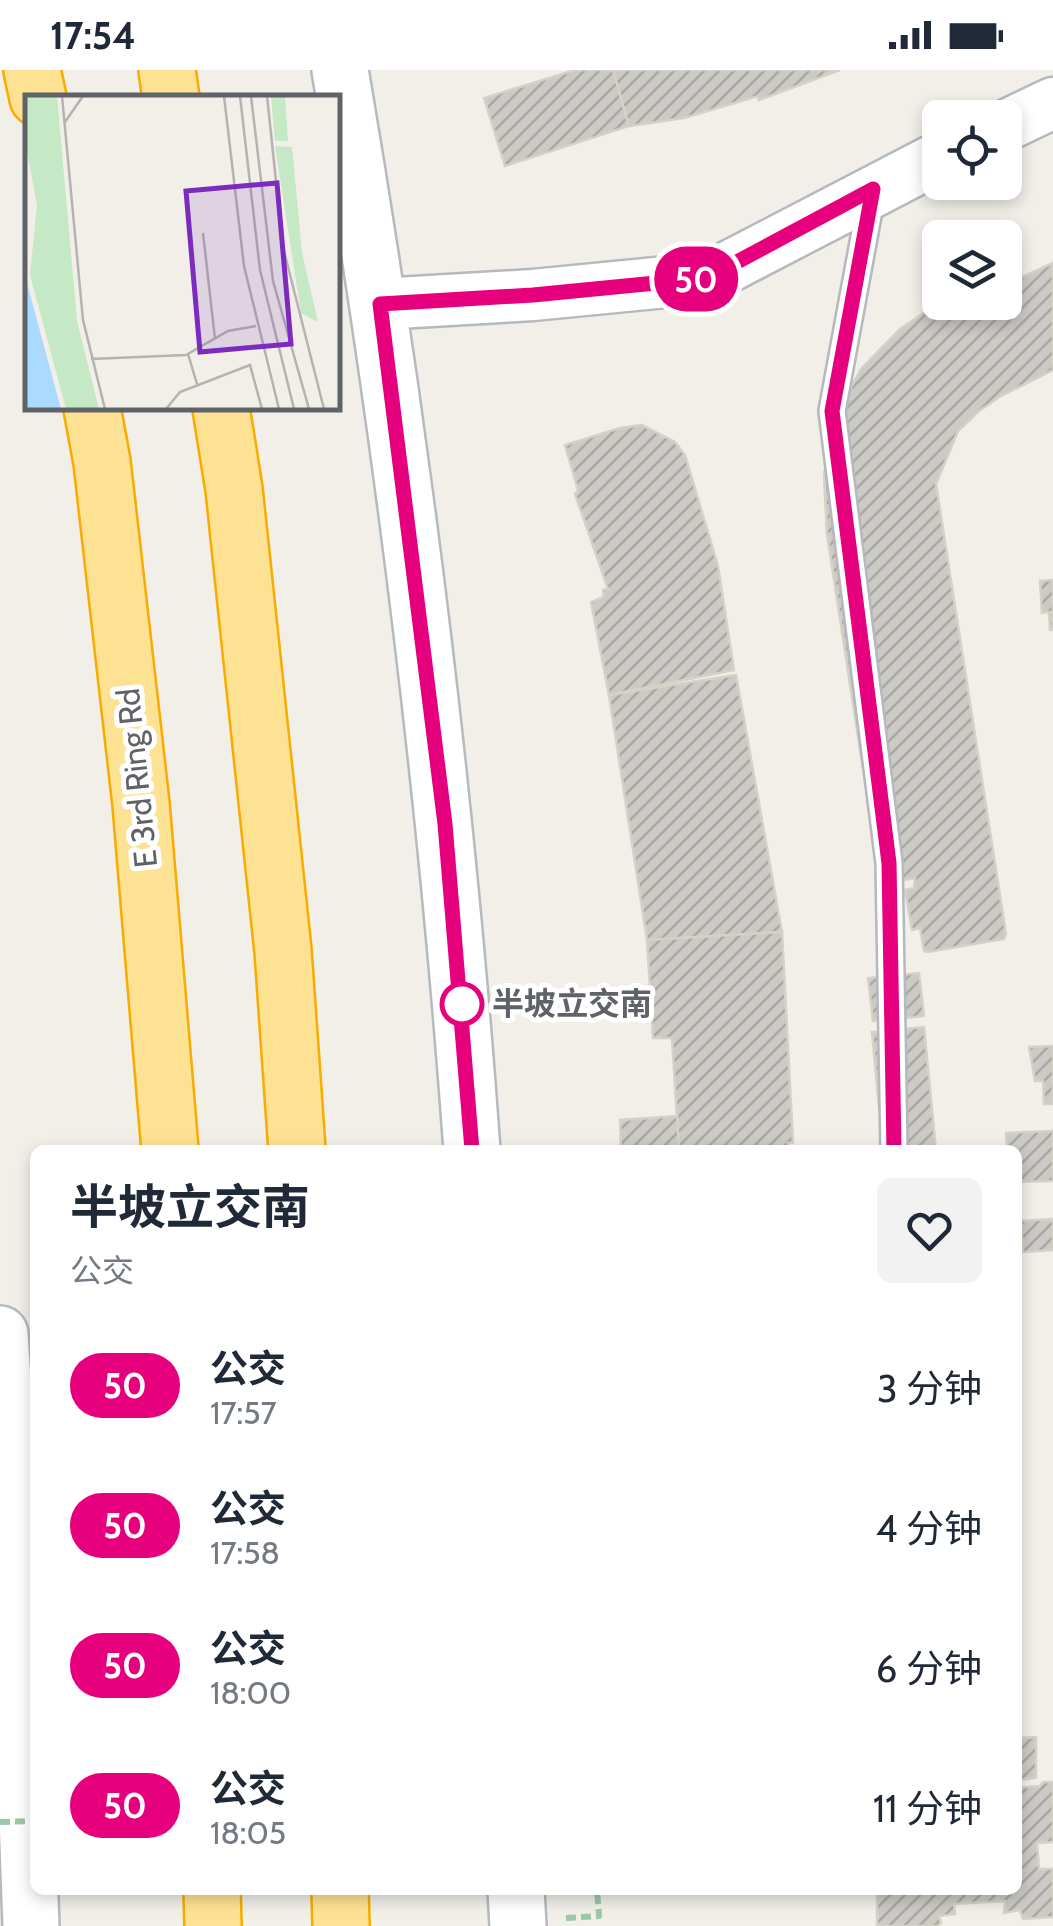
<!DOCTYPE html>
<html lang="zh">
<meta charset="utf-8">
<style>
body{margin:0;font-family:Cabin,"Noto Sans SC",sans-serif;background:#f2f2f3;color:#1f2937;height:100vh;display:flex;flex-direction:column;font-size:38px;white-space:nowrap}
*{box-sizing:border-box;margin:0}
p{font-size:32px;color:#747a83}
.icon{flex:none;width:55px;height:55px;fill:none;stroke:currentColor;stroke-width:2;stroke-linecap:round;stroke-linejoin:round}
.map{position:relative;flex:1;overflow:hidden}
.panel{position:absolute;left:30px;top:1075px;width:992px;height:750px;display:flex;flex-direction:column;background:#fff;border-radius:15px;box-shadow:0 5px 15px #0003}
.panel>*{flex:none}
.badge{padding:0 20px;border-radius:32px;font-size:35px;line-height:65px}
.controls{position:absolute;left:922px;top:30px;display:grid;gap:20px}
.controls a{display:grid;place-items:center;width:100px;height:100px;border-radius:15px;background:#fff;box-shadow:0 5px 15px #0003;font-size:50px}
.map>.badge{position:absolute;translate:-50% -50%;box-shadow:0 0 0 5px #fff}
.round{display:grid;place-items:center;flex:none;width:105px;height:105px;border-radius:15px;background:#f2f2f3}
.headline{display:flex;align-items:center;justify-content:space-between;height:170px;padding:0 40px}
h1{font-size:48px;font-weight:700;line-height:75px}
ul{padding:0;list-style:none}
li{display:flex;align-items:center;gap:30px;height:140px;padding:0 40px}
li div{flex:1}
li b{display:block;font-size:38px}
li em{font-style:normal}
li .badge{min-width:110px;font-weight:700;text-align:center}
.status{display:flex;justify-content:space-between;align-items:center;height:70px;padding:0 50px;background:#fff;direction:ltr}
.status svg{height:28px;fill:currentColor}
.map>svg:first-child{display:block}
.building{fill:url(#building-hatch);stroke:#d6d1c6;stroke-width:2.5}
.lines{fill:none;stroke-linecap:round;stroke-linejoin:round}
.lane-casing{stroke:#b5b8bc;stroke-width:30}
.street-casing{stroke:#b5b8bc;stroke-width:55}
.secondary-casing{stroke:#b6babf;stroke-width:60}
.highway-casing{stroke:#f9ab00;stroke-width:60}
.path{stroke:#9cc7a9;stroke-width:6;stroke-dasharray:10 5;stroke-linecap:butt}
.lane{stroke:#fff;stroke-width:25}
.street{stroke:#fff;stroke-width:50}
.secondary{stroke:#fff;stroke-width:55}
.highway{stroke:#fde293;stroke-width:55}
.path-bridge{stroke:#9cc7a9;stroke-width:6;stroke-dasharray:10 5;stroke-linecap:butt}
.line-casing{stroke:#fff;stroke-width:22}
.line{stroke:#e6007e;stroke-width:15}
.stop-dot{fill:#fff;stroke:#e6007e;stroke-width:5}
.labels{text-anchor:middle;stroke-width:10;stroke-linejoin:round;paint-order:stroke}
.street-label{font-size:32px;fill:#5f6368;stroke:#fff}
.stop-label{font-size:32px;font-weight:bold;fill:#5f6368;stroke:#fff;text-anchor:start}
.inset-road{fill:none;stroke:#b3b3b1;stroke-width:2.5}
.view{fill:#7b2cbf;fill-opacity:0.15;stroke:#7b2cbf;stroke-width:5}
.inset-edge{fill:none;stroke:#5f6368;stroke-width:5}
</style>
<div class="status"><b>17:54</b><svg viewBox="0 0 49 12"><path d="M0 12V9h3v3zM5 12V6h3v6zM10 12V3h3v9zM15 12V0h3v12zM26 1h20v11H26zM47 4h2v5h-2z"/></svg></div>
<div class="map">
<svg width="1053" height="1856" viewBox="0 0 1053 1856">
<defs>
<pattern id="building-hatch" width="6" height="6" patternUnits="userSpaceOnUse" patternTransform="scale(2.5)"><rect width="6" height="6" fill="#cccac5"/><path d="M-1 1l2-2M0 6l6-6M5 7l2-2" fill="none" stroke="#a9a8a4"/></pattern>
</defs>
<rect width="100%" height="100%" fill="#f1efe8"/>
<g class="building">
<polygon points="575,0 613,0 629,56 505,96 484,28"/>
<polygon points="613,0 840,0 759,30 758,26 684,48 629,56"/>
<polygon points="1053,193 1053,300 1001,326 979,341 958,361 936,414 1006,864 1004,869 928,882 924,881 920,858 912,860 905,820 914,818 915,808 887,813 873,764 827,464 824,405 833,351 861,299 900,259 940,232 1005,232 1005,215"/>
<polygon points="642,355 675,372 685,385 718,496 734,600 609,625 591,532 604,527 603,520 608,519 575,424 578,420 565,375 620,358"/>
<polygon points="1053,510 1053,560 1050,560 1049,542 1042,543 1040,511"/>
<polygon points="736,605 782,862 647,870 609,625"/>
<polygon points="782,862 793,1073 788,1073 788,1080 679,1080 672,968 653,968 647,870"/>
<polygon points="919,903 924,946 873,951 868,908"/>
<polygon points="924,957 936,1080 883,1080 872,962"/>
<polygon points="1053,976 1053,1034 1044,1034 1043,1011 1035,1011 1029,977"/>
<polygon points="677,1046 679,1080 621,1080 620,1050"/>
<polygon points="1053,1061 1053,1111 1018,1112 1018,1080 1007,1080 1006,1063"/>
<polygon points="1053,1149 1053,1180 1023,1182 1021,1151"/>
<polygon points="1036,1667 1036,1708 1018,1710 1018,1668"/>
<polygon points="1043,1712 1053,1712 1053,1772 1037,1773 1039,1799 1053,1799 1053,1847 1023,1849 1020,1840 1004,1843 1005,1831 954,1834 955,1844 939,1846 941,1853 937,1856 877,1856 877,1820 1018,1820 1018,1718 1040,1716"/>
</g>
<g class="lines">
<g class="lane-casing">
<polyline id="lane" points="872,124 832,341 889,793 894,1080"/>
</g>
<g class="street-casing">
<g id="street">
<polyline points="1005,56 1053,33"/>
<polyline points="380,234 533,225 707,208 940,87"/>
</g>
</g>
<g class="secondary-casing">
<g id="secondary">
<path d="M340,0C401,358 446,718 472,1080"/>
<polyline points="0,1264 22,1607 31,1856"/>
<polyline points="516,1820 518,1856"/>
</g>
</g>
<g class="highway-casing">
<g id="highway">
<polyline points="32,0 38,28"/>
<polyline points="167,0 171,28"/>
<polyline points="92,338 102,392 141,734 170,1080"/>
<polyline points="221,338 234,419 283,881 297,1080"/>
<polyline points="212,1820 213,1856"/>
<polyline points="340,1820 341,1856"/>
</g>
</g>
<polyline class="path" points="566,1848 599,1846 597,1820"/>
<use href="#lane" class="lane"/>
<use href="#street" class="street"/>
<use href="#secondary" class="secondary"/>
<use href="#highway" class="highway"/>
<polyline class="path-bridge" points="0,1752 35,1751"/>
</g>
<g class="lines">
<g class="line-casing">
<polyline id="line" points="472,1080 445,754 380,234 533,225 707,208 873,119 832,341 889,793 894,1080"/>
</g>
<use href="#line" class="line"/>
</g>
<circle class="stop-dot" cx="462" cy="934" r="20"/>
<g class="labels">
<g class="street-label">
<text transform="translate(137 708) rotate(-96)" y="11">E 3rd Ring Rd</text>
</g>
<g class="stop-label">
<text x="492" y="945">半坡立交南</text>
</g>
</g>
<g transform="translate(25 25)">
<rect width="315" height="315" fill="#f1efe8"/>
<path d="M246,1H260L263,46H250ZM250,51L267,52L277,158L293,227L276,218Z" fill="#c5e8c5"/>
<path d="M0,1H32L52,226L74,314H41L5,180L12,110L0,47Z" fill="#c5e8c5"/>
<path d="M0,166L2,188L36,314H0Z" fill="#aadaff"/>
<path class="inset-road" d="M37,1L58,225L80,314M199,1L219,171L254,314M215,1L235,175L269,314M226,1L248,186L284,314M242,1L258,152L299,314M40,27L58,1M178,138L190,244M163,259L172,289M66,264L161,260L203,236L231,231M141,314L155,297L225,270L237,314"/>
<path class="view" d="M252,88L266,249L175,257L161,96Z"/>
<rect width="315" height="315" class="inset-edge"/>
</g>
</svg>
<div class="controls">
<a><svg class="icon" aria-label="locate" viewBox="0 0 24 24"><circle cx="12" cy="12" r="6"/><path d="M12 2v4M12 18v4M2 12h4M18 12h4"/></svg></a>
<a><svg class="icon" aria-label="layers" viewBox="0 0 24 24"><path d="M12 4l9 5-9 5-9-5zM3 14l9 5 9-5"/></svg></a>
</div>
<b class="badge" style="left:696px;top:209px;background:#e6007e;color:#fff">50</b>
<section class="panel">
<div class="headline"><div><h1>半坡立交南</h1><p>公交</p></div><a class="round"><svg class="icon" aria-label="heart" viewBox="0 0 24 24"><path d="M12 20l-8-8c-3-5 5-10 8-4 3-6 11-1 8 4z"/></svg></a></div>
<ul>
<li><span class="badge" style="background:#e6007e;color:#fff">50</span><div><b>公交</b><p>17:57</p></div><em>3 分钟</em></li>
<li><span class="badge" style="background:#e6007e;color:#fff">50</span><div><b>公交</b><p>17:58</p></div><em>4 分钟</em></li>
<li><span class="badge" style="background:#e6007e;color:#fff">50</span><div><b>公交</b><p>18:00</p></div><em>6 分钟</em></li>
<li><span class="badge" style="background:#e6007e;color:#fff">50</span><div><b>公交</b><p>18:05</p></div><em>11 分钟</em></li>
</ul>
</section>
</div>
